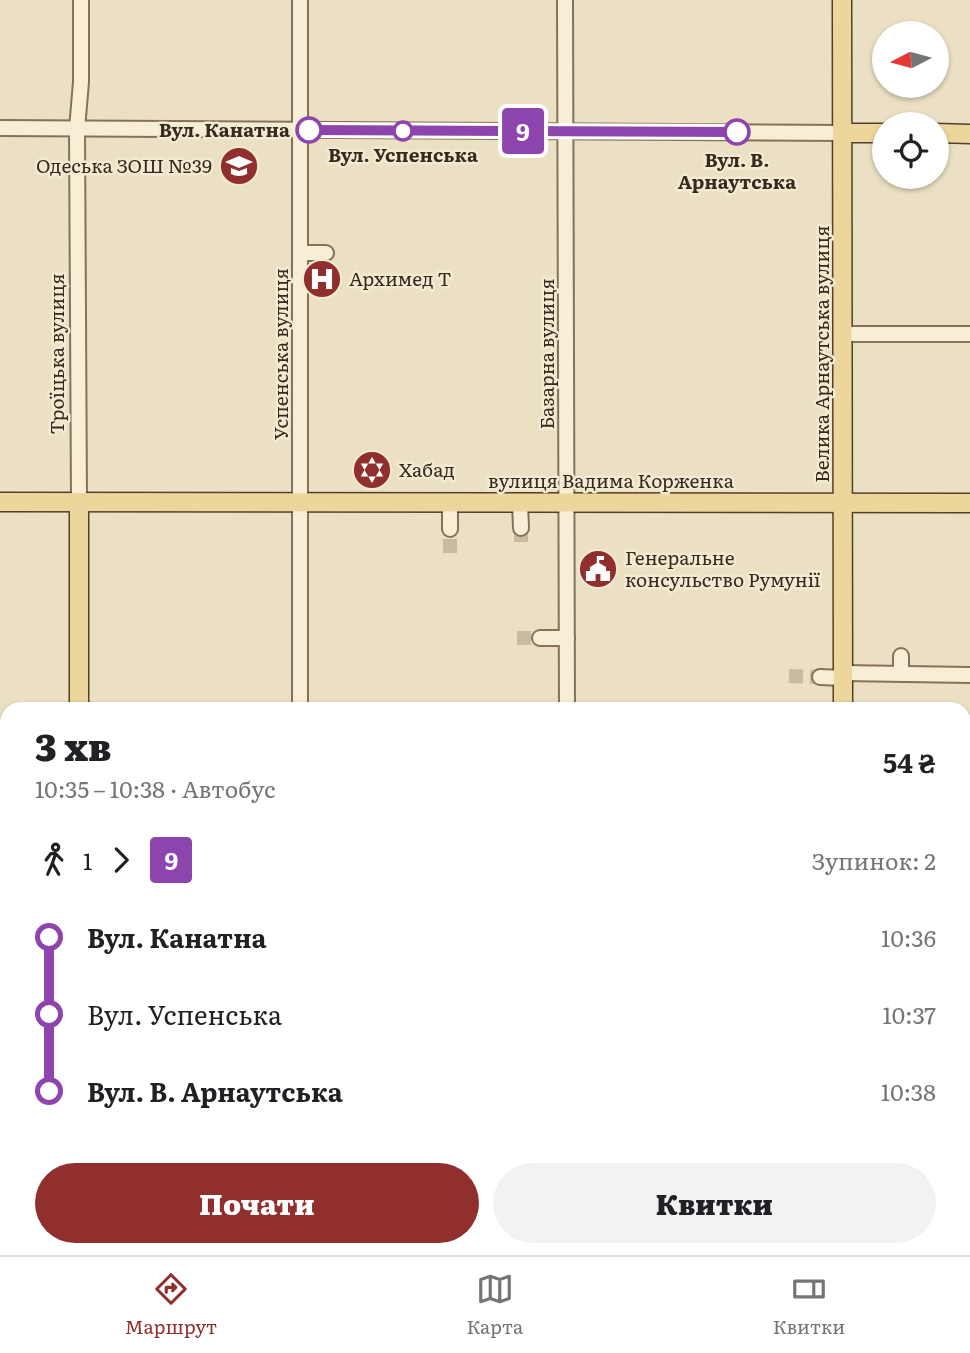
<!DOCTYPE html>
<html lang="uk">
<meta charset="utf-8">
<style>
body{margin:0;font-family:Literata,serif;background:#f2f2f2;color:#202124;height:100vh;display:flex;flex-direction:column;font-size:26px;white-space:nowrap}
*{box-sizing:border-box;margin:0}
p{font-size:23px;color:#757577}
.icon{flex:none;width:38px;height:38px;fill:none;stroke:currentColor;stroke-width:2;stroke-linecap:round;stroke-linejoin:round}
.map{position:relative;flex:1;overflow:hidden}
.sheet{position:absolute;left:0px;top:702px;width:971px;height:555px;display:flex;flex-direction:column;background:#fff;border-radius:21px 21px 0 0;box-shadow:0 2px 5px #0004}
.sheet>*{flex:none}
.badge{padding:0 14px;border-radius:5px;font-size:24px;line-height:46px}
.needle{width:46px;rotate:264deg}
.controls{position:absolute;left:872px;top:21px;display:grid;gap:14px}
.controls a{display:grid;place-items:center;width:77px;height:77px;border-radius:50%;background:#fff;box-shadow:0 2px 5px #0004;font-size:35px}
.map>.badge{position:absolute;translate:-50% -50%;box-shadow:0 0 0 4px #fff}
.legs{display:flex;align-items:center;gap:10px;height:77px;padding:0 35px;font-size:23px}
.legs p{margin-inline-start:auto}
.overview{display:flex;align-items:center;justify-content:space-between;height:119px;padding:0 35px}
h1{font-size:38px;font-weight:800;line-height:52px}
.cta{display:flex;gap:14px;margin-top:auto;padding:14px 35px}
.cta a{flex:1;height:80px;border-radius:42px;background:#902f2e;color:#fff;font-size:28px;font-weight:800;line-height:80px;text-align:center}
.cta a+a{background:#f2f2f2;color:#202124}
ul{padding:0 35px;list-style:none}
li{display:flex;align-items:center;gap:24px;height:77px;font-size:26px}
li i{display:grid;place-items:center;width:10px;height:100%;margin:0 9px;background:currentColor}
li i::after{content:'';width:18px;height:18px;margin:-9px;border:5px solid;border-radius:50%;background:#fff}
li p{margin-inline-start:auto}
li:first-child i{background:linear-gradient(#0000 50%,currentColor 0)}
li:last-child i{background:linear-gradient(currentColor 50%,#0000 0)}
.menu{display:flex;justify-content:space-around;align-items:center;height:98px;border-top:2px solid #e0e0e0;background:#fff;font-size:19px;color:#757577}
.menu a{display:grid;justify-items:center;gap:4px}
.menu .active{color:#902f2e}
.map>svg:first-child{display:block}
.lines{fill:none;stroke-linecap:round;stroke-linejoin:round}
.minor-tunnel{stroke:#c7bca2;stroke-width:14;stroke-dasharray:14 7;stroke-linecap:butt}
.minor-casing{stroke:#84725b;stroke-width:18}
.major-casing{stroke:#52402f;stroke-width:21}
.minor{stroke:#f7eed5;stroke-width:14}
.major{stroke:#edd69c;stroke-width:18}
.line-1-casing{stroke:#fff;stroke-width:16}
.line-1{stroke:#8e44ad;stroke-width:10}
.stop-1-dot{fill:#fff;stroke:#8e44ad;stroke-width:3.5}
.labels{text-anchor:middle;stroke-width:5;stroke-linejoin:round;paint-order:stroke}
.stop-label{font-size:19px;font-weight:bold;fill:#352a1e;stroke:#f3ead2}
.poi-label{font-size:19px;fill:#352a1e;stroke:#f3ead2;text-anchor:start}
.street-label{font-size:19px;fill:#352a1e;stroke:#f3ead2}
</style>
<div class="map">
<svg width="970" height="1255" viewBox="0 0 970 1255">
<rect width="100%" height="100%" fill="#ebe0c3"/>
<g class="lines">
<g class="minor-tunnel">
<polyline points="521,528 521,547"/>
<polyline points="450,553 450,529"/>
<polyline points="517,638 540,638"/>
<polyline points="789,676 820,677"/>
</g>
<g class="minor-casing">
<g id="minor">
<polyline points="565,0 567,709"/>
<polyline points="0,128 843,133"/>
<polyline points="301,253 326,253"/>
<polyline points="842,334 970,334"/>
<polyline points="79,502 77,129 81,82 81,0"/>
<polyline points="450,502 450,529"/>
<polyline points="520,502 521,528"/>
<polyline points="540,638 567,638"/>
<polyline points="842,673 970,675"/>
<polyline points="901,674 901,656"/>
<polyline points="820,677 843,678"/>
<polyline points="300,709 300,0"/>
<polyline points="569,1250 569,1255"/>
<polyline points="298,1255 298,1250"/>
</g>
</g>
<g class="major-casing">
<g id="major">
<polyline points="842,0 843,709"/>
<polyline points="843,133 884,133"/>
<polyline points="936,133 970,134"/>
<polyline points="0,502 970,503"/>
<polyline points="79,502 79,709"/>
<polyline points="0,886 7,886"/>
<polyline points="964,887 970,887"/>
<polyline points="0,1157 7,1157"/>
<polyline points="964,1161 970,1161"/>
<polyline points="841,1250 841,1255"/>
<polyline points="78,1255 78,1250"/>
</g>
</g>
<use href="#minor" class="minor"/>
<use href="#major" class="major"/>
</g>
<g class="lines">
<g class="line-1-casing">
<polyline id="line-1" points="309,130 737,132"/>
</g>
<use href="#line-1" class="line-1"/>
</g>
<defs>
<g id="school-disc" transform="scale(2.0125)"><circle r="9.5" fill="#902f2e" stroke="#f3ead2"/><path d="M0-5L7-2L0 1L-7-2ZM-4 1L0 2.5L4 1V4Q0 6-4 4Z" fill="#fff"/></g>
<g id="hospital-disc" transform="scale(2.0125)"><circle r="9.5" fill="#902f2e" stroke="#f3ead2"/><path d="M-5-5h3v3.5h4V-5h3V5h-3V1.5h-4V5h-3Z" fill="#fff"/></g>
<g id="synagogue-disc" transform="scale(2.0125)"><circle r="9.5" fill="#902f2e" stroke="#f3ead2"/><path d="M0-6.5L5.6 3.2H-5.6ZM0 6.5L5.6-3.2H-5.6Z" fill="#fff"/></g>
<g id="civic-disc" transform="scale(2.0125)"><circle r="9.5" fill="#902f2e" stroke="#f3ead2"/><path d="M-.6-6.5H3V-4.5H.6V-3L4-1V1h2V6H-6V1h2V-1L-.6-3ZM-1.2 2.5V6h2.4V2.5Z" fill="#fff"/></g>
</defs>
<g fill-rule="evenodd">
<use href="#school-disc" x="239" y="166"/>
<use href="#hospital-disc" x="322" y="279"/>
<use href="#synagogue-disc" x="372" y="470"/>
<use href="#civic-disc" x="598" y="569"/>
</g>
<g class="stop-1-dot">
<circle cx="309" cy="130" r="12"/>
<circle cx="403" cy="131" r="9"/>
<circle cx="737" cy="132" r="12"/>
</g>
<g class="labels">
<g class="stop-label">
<text x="290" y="137" text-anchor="end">Вул. Канатна</text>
<text x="403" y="162">Вул. Успенська</text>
<text x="737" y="167">Вул. В.<tspan x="737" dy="22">Арнаутська</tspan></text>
</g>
<g class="poi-label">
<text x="212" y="173" text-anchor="end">Одеська ЗОШ №39</text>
<text x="349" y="286">Архимед Т</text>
<text x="399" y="477">Хабад</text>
<text x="625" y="565">Генеральне<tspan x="625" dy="22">консульство Румунії</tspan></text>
</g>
<g class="street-label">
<text transform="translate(57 354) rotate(-90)" y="7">Троїцька вулиця</text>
<text transform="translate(281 354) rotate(-90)" y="7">Успенська вулиця</text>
<text transform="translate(547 354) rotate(-90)" y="7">Базарна вулиця</text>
<text transform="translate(822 354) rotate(-90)" y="7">Велика Арнаутська вулиця</text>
<text x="611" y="488">вулиця Вадима Корженка</text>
</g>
</g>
</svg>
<div class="controls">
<a><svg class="needle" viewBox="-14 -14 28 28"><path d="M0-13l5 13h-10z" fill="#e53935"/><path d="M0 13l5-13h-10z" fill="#757577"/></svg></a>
<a><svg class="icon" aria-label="locate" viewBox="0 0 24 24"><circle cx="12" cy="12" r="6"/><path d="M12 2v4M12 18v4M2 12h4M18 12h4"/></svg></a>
</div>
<b class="badge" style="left:523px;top:131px;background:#8e44ad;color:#fff">9</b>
<section class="sheet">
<div class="overview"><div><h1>3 хв</h1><p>10:35 – 10:38 · Автобус</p></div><b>54 ₴</b></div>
<div class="legs"><svg class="icon" aria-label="walk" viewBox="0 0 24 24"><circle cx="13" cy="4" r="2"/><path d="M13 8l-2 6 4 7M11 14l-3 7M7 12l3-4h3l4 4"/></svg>1<svg class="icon" aria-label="forward" viewBox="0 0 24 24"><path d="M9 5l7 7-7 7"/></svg><b class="badge" style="background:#8e44ad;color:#fff">9</b><p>Зупинок: 2</p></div>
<ul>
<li><i style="color:#8e44ad"></i><b>Вул. Канатна</b><p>10:36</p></li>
<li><i style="color:#8e44ad"></i><span>Вул. Успенська</span><p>10:37</p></li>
<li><i style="color:#8e44ad"></i><b>Вул. В. Арнаутська</b><p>10:38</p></li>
</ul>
<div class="cta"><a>Почати</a><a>Квитки</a></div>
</section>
</div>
<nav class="menu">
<a class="active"><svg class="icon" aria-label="directions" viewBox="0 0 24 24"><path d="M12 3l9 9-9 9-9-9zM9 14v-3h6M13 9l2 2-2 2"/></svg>Маршрут</a>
<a><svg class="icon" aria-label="map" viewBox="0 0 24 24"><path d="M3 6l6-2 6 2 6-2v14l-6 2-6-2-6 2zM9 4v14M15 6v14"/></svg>Карта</a>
<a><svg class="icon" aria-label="tickets" viewBox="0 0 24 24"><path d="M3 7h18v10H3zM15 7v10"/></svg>Квитки</a>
</nav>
